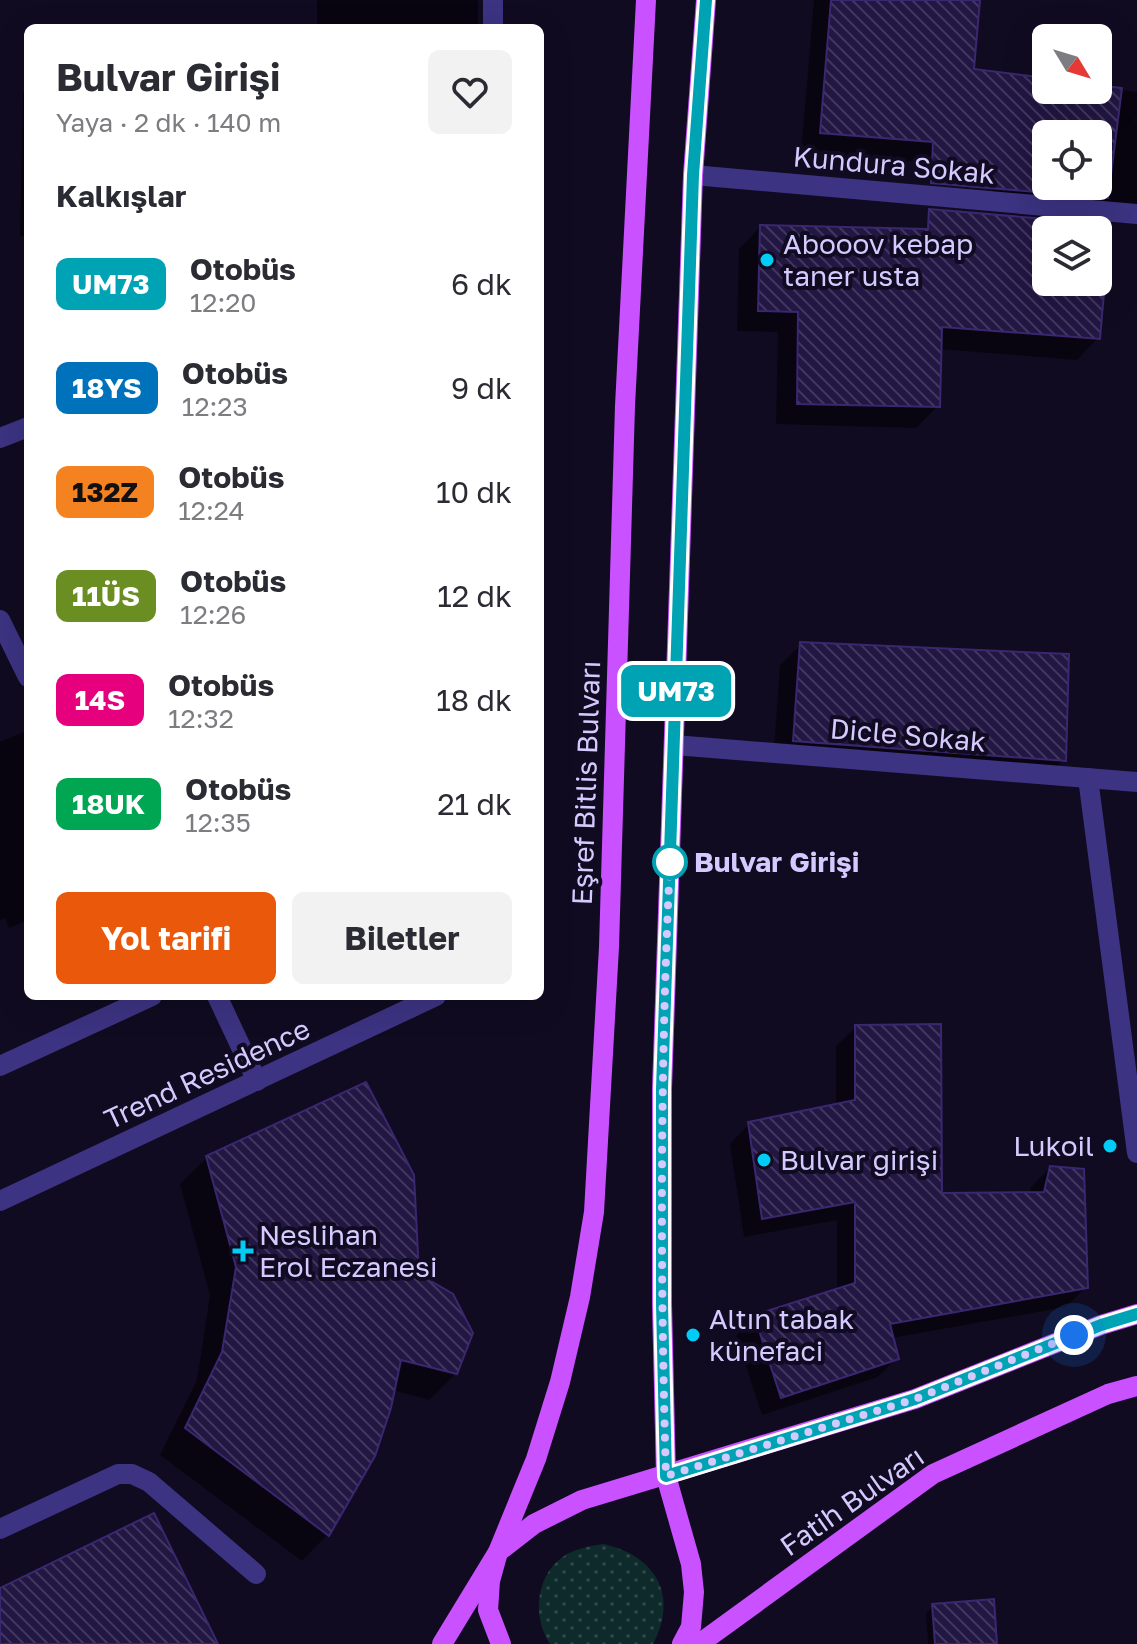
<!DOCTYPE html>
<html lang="tr">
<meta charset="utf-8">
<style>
body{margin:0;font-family:"Golos Text",sans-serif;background:#f2f2f3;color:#2b2b33;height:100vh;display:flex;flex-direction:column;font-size:30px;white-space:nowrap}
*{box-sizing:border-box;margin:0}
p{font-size:26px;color:#7c7c81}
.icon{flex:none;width:44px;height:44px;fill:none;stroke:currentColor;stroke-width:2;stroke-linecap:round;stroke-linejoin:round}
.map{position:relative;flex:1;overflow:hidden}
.panel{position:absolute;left:24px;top:24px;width:520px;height:976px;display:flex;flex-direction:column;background:#fff;border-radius:12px;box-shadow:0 8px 32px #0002}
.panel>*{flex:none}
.badge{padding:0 16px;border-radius:12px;font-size:28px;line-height:52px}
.needle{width:52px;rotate:128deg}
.controls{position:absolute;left:1032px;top:24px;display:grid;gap:16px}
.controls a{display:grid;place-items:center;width:80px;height:80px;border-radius:12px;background:#fff;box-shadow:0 8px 32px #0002;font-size:40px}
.you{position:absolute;width:40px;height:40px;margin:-20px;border:6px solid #fff;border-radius:50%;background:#1a73e8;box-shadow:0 0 0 12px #1a73e833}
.map>.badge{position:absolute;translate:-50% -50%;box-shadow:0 0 0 4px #fff}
h2{padding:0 32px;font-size:30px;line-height:72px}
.round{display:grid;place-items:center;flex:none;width:84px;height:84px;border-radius:12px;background:#f2f2f3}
.headline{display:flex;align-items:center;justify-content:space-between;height:136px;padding:0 32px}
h1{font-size:38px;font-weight:700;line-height:60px}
.cta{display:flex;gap:16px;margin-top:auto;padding:16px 32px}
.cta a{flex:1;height:92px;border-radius:12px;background:#ea580c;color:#fff;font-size:32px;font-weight:700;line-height:92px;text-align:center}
.cta a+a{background:#f2f2f3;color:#2b2b33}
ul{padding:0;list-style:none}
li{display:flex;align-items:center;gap:24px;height:104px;padding:0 32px}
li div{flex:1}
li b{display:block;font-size:30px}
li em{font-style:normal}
li .badge{min-width:88px;font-weight:700;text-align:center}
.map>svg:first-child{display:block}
.grass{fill:url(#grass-dots)}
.shadow{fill:#0007;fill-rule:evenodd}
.building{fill:url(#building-back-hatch);stroke:#3a2770;stroke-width:2;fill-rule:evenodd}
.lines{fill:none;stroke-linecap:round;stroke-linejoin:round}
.service{stroke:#3c3382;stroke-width:20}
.minor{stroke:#3c3382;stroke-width:20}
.primary{stroke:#ca51ff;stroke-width:20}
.line-casing{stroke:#fff;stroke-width:18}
.line{stroke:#00a3b4;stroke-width:12}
.walk{stroke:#d4caff;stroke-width:8;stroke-dasharray:0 14.4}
.poi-dot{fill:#00ccf5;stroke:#100b20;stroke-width:3}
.stop-dot{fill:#fff;stroke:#00a3b4;stroke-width:4}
.labels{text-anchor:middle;stroke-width:8;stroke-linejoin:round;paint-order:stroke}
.street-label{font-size:28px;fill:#d4caff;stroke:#100b20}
.poi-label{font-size:28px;fill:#d4caff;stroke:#100b20;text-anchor:start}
.stop-label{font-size:28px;font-weight:bold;fill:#d4caff;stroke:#100b20;text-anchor:start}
</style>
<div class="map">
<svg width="1137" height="1644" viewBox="0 0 1137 1644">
<defs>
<pattern id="grass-dots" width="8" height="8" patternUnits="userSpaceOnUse" patternTransform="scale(2)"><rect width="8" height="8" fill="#0e2a2a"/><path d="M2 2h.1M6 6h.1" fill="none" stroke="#30484a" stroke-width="1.8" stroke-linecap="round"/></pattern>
<pattern id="building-back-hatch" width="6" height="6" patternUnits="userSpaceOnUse" patternTransform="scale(2)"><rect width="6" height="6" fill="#221642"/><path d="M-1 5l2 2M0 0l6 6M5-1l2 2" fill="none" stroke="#41375e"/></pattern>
</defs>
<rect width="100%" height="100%" fill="#100b20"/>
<path class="grass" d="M603,1544C655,1555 679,1595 653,1644H550C531,1616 536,1572 567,1554C579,1548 590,1546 603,1544Z"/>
<g class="shadow">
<rect x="317" y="0" width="161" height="28"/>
<path d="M814,0H978L972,71L1046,80V90H1098V87L1137,92V207L990,209L996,168L801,153ZM1046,134H1098V186H1046Z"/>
<polygon points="28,88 28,237 20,236 23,93"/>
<path d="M1007,218L1108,226L1098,338L1077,360L939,349L938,406L916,428L776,424L778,332L737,331L739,249L760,227L992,232ZM1046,230H1098V282H1046Z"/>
<polygon points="801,644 1064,760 1043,781 773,762 780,665"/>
<polygon points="28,730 28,920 9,928 5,918 0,920 0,742"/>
<polygon points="856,1027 940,1195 1030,1194 1031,1187 1050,1168 1086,1287 1066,1307 892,1338 897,1358 878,1377 762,1415 736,1336 755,1316 837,1291 837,1220 744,1237 730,1144 749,1124 836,1106 836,1046"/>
<polygon points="207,1158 417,1275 456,1373 429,1400 392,1390 328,1534 302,1561 160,1455 197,1380 210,1295 180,1184"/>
<polygon points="933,1606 995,1644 928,1644 926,1613"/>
</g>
<g class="building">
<path d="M831,0H980L974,69L1046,78V90H1098V85L1122,88L1108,198L931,183L933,142L820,133ZM1046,134H1098V186H1046Z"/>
<path d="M929,209L1104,224L1101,246L1108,247L1100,339L942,327L940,407L797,404L798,312L758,311L760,225L928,229ZM1046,230H1098V282H1046Z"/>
<polygon points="800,642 1069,654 1066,761 793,741"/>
<polygon points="941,1024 942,1193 1044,1192 1050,1166 1084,1169 1088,1288 890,1324 899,1359 781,1398 754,1315 855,1283 855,1202 762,1219 748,1122 855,1100 855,1025"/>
<polygon points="366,1082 414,1175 419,1274 453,1294 473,1333 457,1374 401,1360 391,1408 375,1456 329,1536 185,1428 222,1352 236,1267 206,1156"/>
<polygon points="154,1513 218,1644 0,1644 0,1588"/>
<polygon points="994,1599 997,1644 935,1644 932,1604"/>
</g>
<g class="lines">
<g class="service">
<polyline points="493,0 493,28"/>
<polyline points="0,438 28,427"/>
<polyline points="0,620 28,677"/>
<polyline points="1088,778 1137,1153"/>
<polyline points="217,996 257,1081"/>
<polyline points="0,1066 152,996"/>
<polyline points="0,1201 436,996"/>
<polyline points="0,1529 118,1474 132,1474 149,1482 256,1574"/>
</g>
<g class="minor">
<polyline points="693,175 1137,214"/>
<polyline points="674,745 1137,782"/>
</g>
<g class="primary">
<polyline points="442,1644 498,1552 534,1524 582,1500 915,1399 1101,1325 1137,1314"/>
<polyline points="501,1644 488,1610 490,1581 498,1552 536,1459 560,1382 580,1297 594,1212 609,947 625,406 646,0"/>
<polyline points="682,1644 691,1627 694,1592 691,1564 666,1476 662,1304 662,1089 693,175 706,0"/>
<polyline points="699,1644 933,1474 1108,1394 1137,1386"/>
</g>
</g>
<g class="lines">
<g class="line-casing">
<polyline id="line" points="706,0 693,175 662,1089 662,1304 666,1476 915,1399 1101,1325 1137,1314"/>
</g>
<use href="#line" class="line"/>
<path class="walk" d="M670,862C660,1066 660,1271 666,1476L915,1399L1074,1335"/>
</g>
<g class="poi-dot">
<circle cx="767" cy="260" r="8"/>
<circle cx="1110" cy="1146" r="8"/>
<circle cx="764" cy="1160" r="8"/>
<path d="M239 1239h8v8h8v8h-8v8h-8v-8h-8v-8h8z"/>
<circle cx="693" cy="1335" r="8"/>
</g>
<circle class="stop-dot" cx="670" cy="862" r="16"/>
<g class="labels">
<g class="street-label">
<text transform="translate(894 165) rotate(5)" y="10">Kundura Sokak</text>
<text transform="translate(908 735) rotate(5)" y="10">Dicle Sokak</text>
<text transform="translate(586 783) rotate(-88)" y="10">Eşref Bitlis Bulvarı</text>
<text transform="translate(207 1074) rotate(-25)" y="10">Trend Residence</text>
<text transform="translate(852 1501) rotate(-35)" y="10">Fatih Bulvarı</text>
</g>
<g class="poi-label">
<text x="783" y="254">Abooov kebap<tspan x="783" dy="32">taner usta</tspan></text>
<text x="1094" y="1156" text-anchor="end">Lukoil</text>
<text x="780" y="1170">Bulvar girişi</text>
<text x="259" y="1245">Neslihan<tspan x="259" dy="32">Erol Eczanesi</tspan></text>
<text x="709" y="1329">Altın tabak<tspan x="709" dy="32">künefaci</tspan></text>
</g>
<g class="stop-label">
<text x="694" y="872">Bulvar Girişi</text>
</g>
</g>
</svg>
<div class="controls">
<a><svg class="needle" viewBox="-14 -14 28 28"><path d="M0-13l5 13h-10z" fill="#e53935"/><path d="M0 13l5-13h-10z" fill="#7c7c81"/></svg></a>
<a><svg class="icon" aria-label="locate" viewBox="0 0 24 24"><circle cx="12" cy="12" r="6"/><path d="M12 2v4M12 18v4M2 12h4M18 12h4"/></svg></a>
<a><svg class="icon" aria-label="layers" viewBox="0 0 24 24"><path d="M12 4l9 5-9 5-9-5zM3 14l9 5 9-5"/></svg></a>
</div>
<div class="you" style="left:1074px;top:1335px"></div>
<b class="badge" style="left:676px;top:691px;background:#00a3b4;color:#fff">UM73</b>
<section class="panel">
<div class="headline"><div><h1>Bulvar Girişi</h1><p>Yaya · 2 dk · 140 m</p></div><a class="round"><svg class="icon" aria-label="heart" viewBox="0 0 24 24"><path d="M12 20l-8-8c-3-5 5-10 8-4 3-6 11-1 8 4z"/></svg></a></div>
<h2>Kalkışlar</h2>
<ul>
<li><span class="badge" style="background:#00a3b4;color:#fff">UM73</span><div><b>Otobüs</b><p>12:20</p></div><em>6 dk</em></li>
<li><span class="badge" style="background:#0072bc;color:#fff">18YS</span><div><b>Otobüs</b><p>12:23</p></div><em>9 dk</em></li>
<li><span class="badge" style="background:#f58220;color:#111">132Z</span><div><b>Otobüs</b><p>12:24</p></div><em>10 dk</em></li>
<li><span class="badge" style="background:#6b8e23;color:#fff">11ÜS</span><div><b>Otobüs</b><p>12:26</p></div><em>12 dk</em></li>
<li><span class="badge" style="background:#e6007e;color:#fff">14S</span><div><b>Otobüs</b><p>12:32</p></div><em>18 dk</em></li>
<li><span class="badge" style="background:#00a651;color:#fff">18UK</span><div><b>Otobüs</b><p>12:35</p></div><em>21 dk</em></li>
</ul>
<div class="cta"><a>Yol tarifi</a><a>Biletler</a></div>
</section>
</div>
